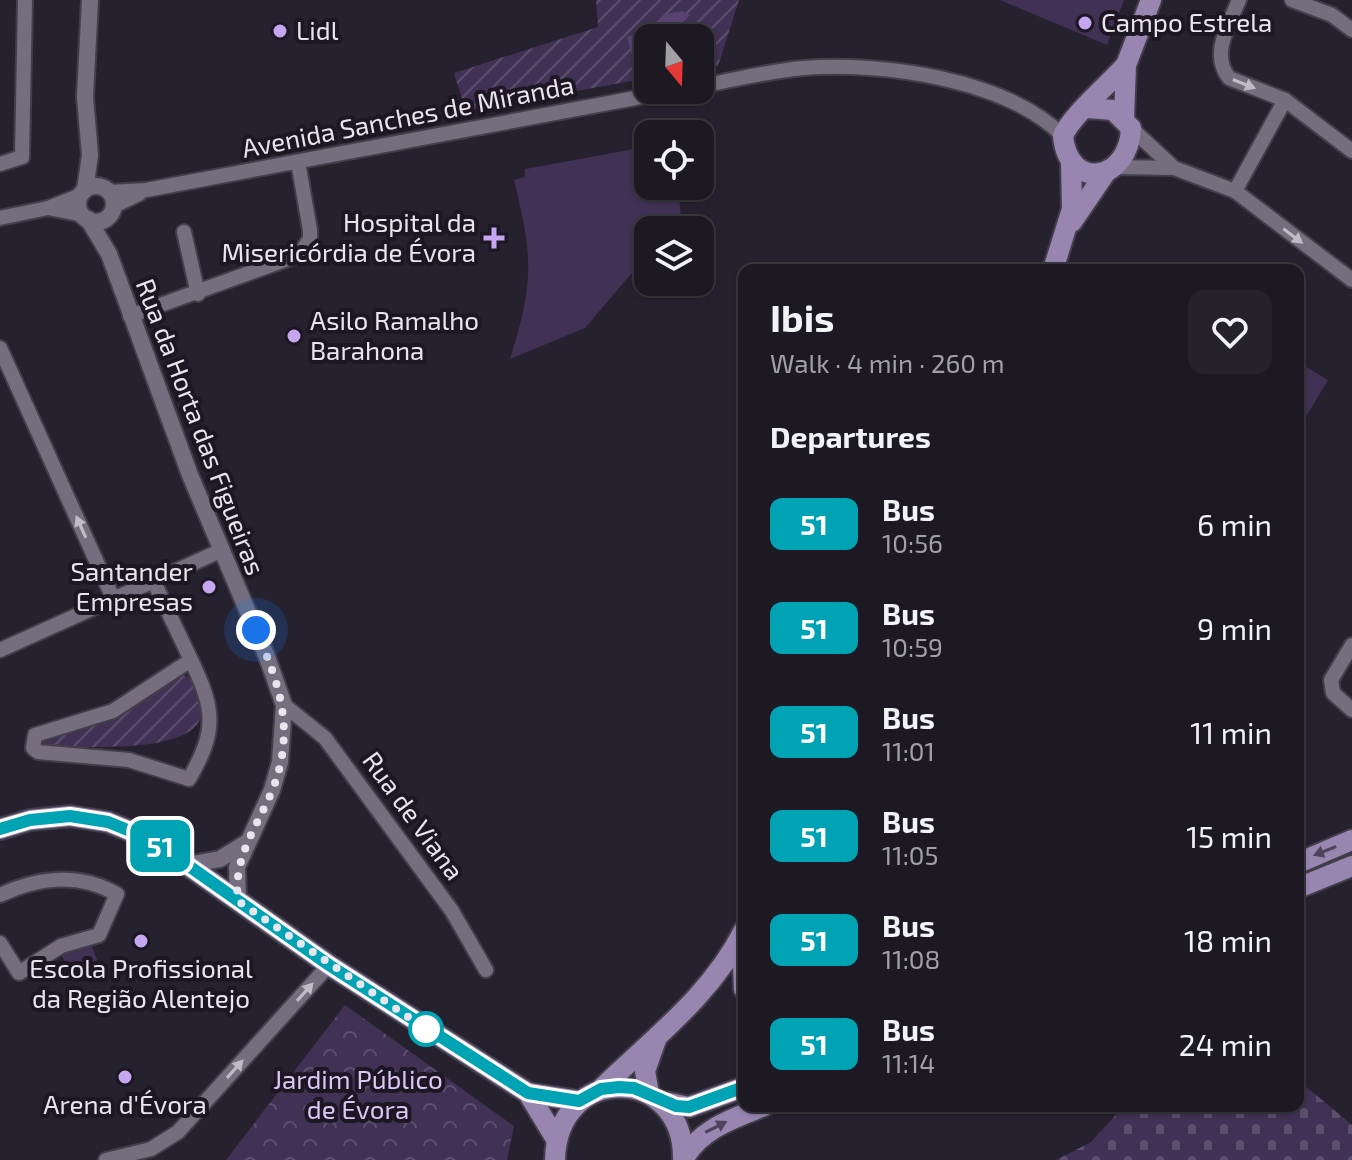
<!DOCTYPE html>
<meta charset="utf-8">
<style>
body{margin:0;font-family:"Exo 2",sans-serif;background:#25222a;color:#f1f3f6;height:100vh;display:flex;flex-direction:column;font-size:30px;white-space:nowrap}
*{box-sizing:border-box;margin:0}
p{font-size:26px;color:#a0a0a5}
.icon{flex:none;width:44px;height:44px;fill:none;stroke:currentColor;stroke-width:2;stroke-linecap:round;stroke-linejoin:round}
.map{position:relative;flex:1;overflow:hidden}
.drawer{position:absolute;left:738px;top:264px;width:566px;height:848px;display:flex;flex-direction:column;background:#1c1922;border-radius:16px;box-shadow:0 2px 6px #0004,0 0 0 2px #3a3840}
.drawer>*{flex:none}
.badge{padding:0 16px;border-radius:12px;font-size:28px;line-height:52px}
.needle{width:52px;rotate:161deg}
.controls{position:absolute;left:634px;top:24px;display:grid;gap:16px}
.controls a{display:grid;place-items:center;width:80px;height:80px;border-radius:16px;background:#1c1922;box-shadow:0 2px 6px #0004,0 0 0 2px #3a3840;font-size:40px}
.you{position:absolute;width:40px;height:40px;margin:-20px;border:6px solid #fff;border-radius:50%;background:#1a73e8;box-shadow:0 0 0 12px #1a73e833}
.map>.badge{position:absolute;translate:-50% -50%;box-shadow:0 0 0 4px #fff}
h2{padding:0 32px;font-size:30px;line-height:72px}
.round{display:grid;place-items:center;flex:none;width:84px;height:84px;border-radius:16px;background:#25222a}
.headline{display:flex;align-items:center;justify-content:space-between;height:136px;padding:0 32px}
h1{font-size:38px;font-weight:700;line-height:60px}
ul{padding:0;list-style:none}
li{display:flex;align-items:center;gap:24px;height:104px;padding:0 32px}
li div{flex:1}
li b{display:block;font-size:30px}
li em{font-style:normal}
li .badge{min-width:88px;font-weight:700;text-align:center}
.map>svg:first-child{display:block}
.forest{fill:url(#forest-crowns)}
.cemetery{fill:url(#cemetery-stones)}
.garden{fill:url(#garden-furrows)}
.pitch{fill:#413154}
.water{fill:#584372}
.lines{fill:none;stroke-linecap:round;stroke-linejoin:round}
.minor-casing{stroke:#433f4a;stroke-width:18}
.tertiary-casing{stroke:#433f4a;stroke-width:20}
.primary-casing{stroke:#433f4a;stroke-width:24}
.minor{stroke:#746e7e;stroke-width:14}
.tertiary{stroke:#746e7e;stroke-width:16}
.primary{stroke:#9886b1;stroke-width:20}
.oneway{fill:#c0bbc7}
.oneway2{fill:#4e435c}
.line-casing{stroke:#fff;stroke-width:18}
.line{stroke:#00a3b4;stroke-width:12}
.walk{stroke:#e9e5ef;stroke-width:8;stroke-dasharray:0 14.4}
.poi-dot{fill:#c6a6f0;stroke:#1d1724;stroke-width:3}
.stop-dot{fill:#fff;stroke:#00a3b4;stroke-width:4}
.labels{text-anchor:middle;stroke-width:8;stroke-linejoin:round;paint-order:stroke}
.poi-label{font-size:26px;fill:#e9e5ef;stroke:#1d1724;text-anchor:start}
.street-label{font-size:26px;fill:#e9e5ef;stroke:#1d1724}
.park-label{font-size:26px;fill:#dac7f5;stroke:#1d1724}
</style>
<div class="map">
<svg width="1352" height="1160" viewBox="0 0 1352 1160">
<defs>
<pattern id="forest-crowns" width="20" height="18" patternUnits="userSpaceOnUse" patternTransform="scale(2)"><rect width="20" height="18" fill="#413154"/><path d="M2 6a3 3 0 1 1 6 0M12 15a3 3 0 1 1 6 0" fill="none" stroke="#5c4f6d"/></pattern>
<pattern id="cemetery-stones" width="16" height="16" patternUnits="userSpaceOnUse" patternTransform="scale(2)"><rect width="16" height="16" fill="#413154"/><path d="M2 7V4a2 2 0 0 1 4 0v3zM10 15v-3a2 2 0 0 1 4 0v3z" fill="#5c4f6d"/></pattern>
<pattern id="garden-furrows" width="10" height="10" patternUnits="userSpaceOnUse" patternTransform="scale(2)"><rect width="10" height="10" fill="#413154"/><path d="M-1 1l2-2M0 10L10 0M9 11l2-2" fill="none" stroke="#5c4f6d"/></pattern>
</defs>
<rect width="100%" height="100%" fill="#26212e"/>
<polygon class="forest" points="345,1005 514,1126 507,1160 226,1160"/>
<polygon class="cemetery" points="1298,1080 1352,1125 1352,1160 1056,1160 1091,1142 1124,1106 1298,1106"/>
<g class="garden">
<polygon points="596,0 739,0 718,66 700,69 700,38 648,38 648,78 466,111 454,73 598,27"/>
<path d="M178,673L195,680C200,692 206,708 199,721C182,755 73,746 38,746L45,736L104,721L146,699Z"/>
</g>
<g class="pitch">
<polygon points="1000,0 1124,0 1107,45"/>
<path d="M640,148L642,154H648V186H678L682,229L648,230V254L585,328L510,359C534,283 533,257 514,180L525,177V169Z"/>
<polygon points="1298,362 1328,380 1298,430"/>
<polygon points="90,941 97,960 68,970 60,951"/>
</g>
<polygon class="water" points="682,11 690,15 668,38 648,38 648,62 635,65 627,37 645,32 665,14"/>
<g class="lines">
<g class="minor-casing">
<g id="minor">
<path d="M1239,0C1229,25 1210,54 1229,78L1285,100L1352,151"/>
<polyline points="1292,0 1332,15 1352,30"/>
<path d="M700,86C734,80 769,71 803,68C882,62 1006,79 1063,136"/>
<polyline points="1131,128 1174,168"/>
<polyline points="0,164 22,157 25,0"/>
<polyline points="1118,167 1174,168 1235,191 1352,280"/>
<polyline points="1235,191 1285,100"/>
<polyline points="110,192 146,190 678,90"/>
<polyline points="114,206 139,194"/>
<polyline points="48,208 83,215"/>
<polyline points="0,218 48,208 81,195"/>
<polyline points="184,232 198,294"/>
<polyline points="130,316 299,255 310,239 310,230 298,162"/>
<polyline points="0,348 113,598"/>
<polyline points="153,580 191,660"/>
<polyline points="1352,645 1331,680 1333,693 1352,710"/>
<polyline points="0,650 220,551"/>
<path d="M191,660C215,710 217,731 189,779L129,760L38,752L33,748L35,735L113,711Z"/>
<polyline points="284,705 325,738 452,911 486,970"/>
<path d="M0,895C39,877 78,872 117,894L99,935L61,946L19,973L0,943"/>
<polyline points="106,1160 151,1149 178,1132 329,965"/>
</g>
</g>
<g class="tertiary-casing">
<g id="tertiary">
<circle cx="96" cy="204" r="18"/>
<polyline points="85,190 90,155 85,97 90,0"/>
<polyline points="88,219 109,254 190,475 267,657 284,705 280,762 272,790 237,867 238,901"/>
<polyline points="187,865 220,859 246,843"/>
</g>
</g>
<g class="primary-casing">
<g id="primary">
<path d="M1088,108L1113,110L1131,128C1129,183 1068,191 1063,136C1070,117 1110,83 1126,65"/>
<polyline points="1124,119 1126,65 1151,0"/>
<polyline points="1072,222 1106,172"/>
<polyline points="1053,270 1072,209 1071,161"/>
<polyline points="0,829 30,820 70,816 108,822 152,840 329,965 528,1093 556,1139"/>
<polyline points="1298,863 1352,840"/>
<polyline points="1298,888 1352,866"/>
<polyline points="742,937 744,989"/>
<path d="M601,1089C652,1039 711,996 744,930"/>
<polyline points="528,1093 579,1101"/>
<polyline points="649,1094 645,1071 656,1040"/>
<polyline points="660,1101 689,1107 744,1087"/>
<path d="M555,1160C557,1062 685,1065 683,1160"/>
<path d="M683,1160C700,1129 732,1119 764,1106"/>
</g>
</g>
<use href="#minor" class="minor"/>
<use href="#tertiary" class="tertiary"/>
<use href="#primary" class="primary"/>
</g>
<defs><path id="oneway-solid" d="M-6-.8H1V-3.2L6.5 0L1 3.2V.8H-6Z" transform="scale(2)"/></defs>
<g class="oneway">
<use href="#oneway-solid" transform="translate(1244 84) rotate(22)"/>
<use href="#oneway-solid" transform="translate(1293 236) rotate(37)"/>
<use href="#oneway-solid" transform="translate(81 527) rotate(-114)"/>
<use href="#oneway-solid" transform="translate(305 992) rotate(-48)"/>
<use href="#oneway-solid" transform="translate(235 1069) rotate(-48)"/>
</g>
<g class="oneway2">
<use href="#oneway-solid" transform="translate(1325 851) rotate(158)"/>
<use href="#oneway-solid" transform="translate(716 1127) rotate(-27)"/>
</g>
<g class="lines">
<g class="line-casing">
<polyline id="line" points="0,829 30,820 70,816 108,822 152,840 329,965 528,1093 579,1101 601,1089 619,1087 634,1088 676,1106 689,1107 744,1087"/>
</g>
<use href="#line" class="line"/>
<path class="walk" d="M256,630C280,685 296,731 272,791C256,829 233,857 238,901L426,1029"/>
</g>
<g class="poi-dot">
<circle cx="1085" cy="23" r="8"/>
<circle cx="280" cy="31" r="8"/>
<path d="M490 226h8v8h8v8h-8v8h-8v-8h-8v-8h8z"/>
<circle cx="294" cy="336" r="8"/>
<circle cx="209" cy="587" r="8"/>
<circle cx="141" cy="941" r="8"/>
<circle cx="125" cy="1077" r="8"/>
</g>
<circle class="stop-dot" cx="426" cy="1029" r="16"/>
<g class="labels">
<g class="poi-label">
<text x="1101" y="32">Campo Estrela</text>
<text x="296" y="40">Lidl</text>
<text x="476" y="232" text-anchor="end">Hospital da<tspan x="476" dy="30">Misericórdia de Évora</tspan></text>
<text x="310" y="330">Asilo Ramalho<tspan x="310" dy="30">Barahona</tspan></text>
<text x="193" y="581" text-anchor="end">Santander<tspan x="193" dy="30">Empresas</tspan></text>
<text x="141" y="978" text-anchor="middle">Escola Profissional<tspan x="141" dy="30">da Região Alentejo</tspan></text>
<text x="125" y="1114" text-anchor="middle">Arena d'Évora</text>
</g>
<g class="street-label">
<text transform="translate(408 117) rotate(-11)" y="9">Avenida Sanches de Miranda</text>
<text transform="translate(200 427) rotate(69)" y="9">Rua da Horta das Figueiras</text>
<text transform="translate(413 816) rotate(54)" y="9">Rua de Viana</text>
</g>
<g class="park-label">
<text x="358" y="1089">Jardim Público<tspan x="358" dy="30">de Évora</tspan></text>
</g>
</g>
</svg>
<div class="controls">
<a><svg class="needle" viewBox="-14 -14 28 28"><path d="M0-13l5 13h-10z" fill="#e53935"/><path d="M0 13l5-13h-10z" fill="#a0a0a5"/></svg></a>
<a><svg class="icon" aria-label="locate" viewBox="0 0 24 24"><circle cx="12" cy="12" r="6"/><path d="M12 2v4M12 18v4M2 12h4M18 12h4"/></svg></a>
<a><svg class="icon" aria-label="layers" viewBox="0 0 24 24"><path d="M12 4l9 5-9 5-9-5zM3 14l9 5 9-5"/></svg></a>
</div>
<div class="you" style="left:256px;top:630px"></div>
<b class="badge" style="left:160px;top:846px;background:#00a3b4;color:#fff">51</b>
<section class="drawer">
<div class="headline"><div><h1>Ibis</h1><p>Walk · 4 min · 260 m</p></div><a class="round"><svg class="icon" aria-label="heart" viewBox="0 0 24 24"><path d="M12 20l-8-8c-3-5 5-10 8-4 3-6 11-1 8 4z"/></svg></a></div>
<h2>Departures</h2>
<ul>
<li><span class="badge" style="background:#00a3b4;color:#fff">51</span><div><b>Bus</b><p>10:56</p></div><em>6 min</em></li>
<li><span class="badge" style="background:#00a3b4;color:#fff">51</span><div><b>Bus</b><p>10:59</p></div><em>9 min</em></li>
<li><span class="badge" style="background:#00a3b4;color:#fff">51</span><div><b>Bus</b><p>11:01</p></div><em>11 min</em></li>
<li><span class="badge" style="background:#00a3b4;color:#fff">51</span><div><b>Bus</b><p>11:05</p></div><em>15 min</em></li>
<li><span class="badge" style="background:#00a3b4;color:#fff">51</span><div><b>Bus</b><p>11:08</p></div><em>18 min</em></li>
<li><span class="badge" style="background:#00a3b4;color:#fff">51</span><div><b>Bus</b><p>11:14</p></div><em>24 min</em></li>
</ul>
</section>
</div>
